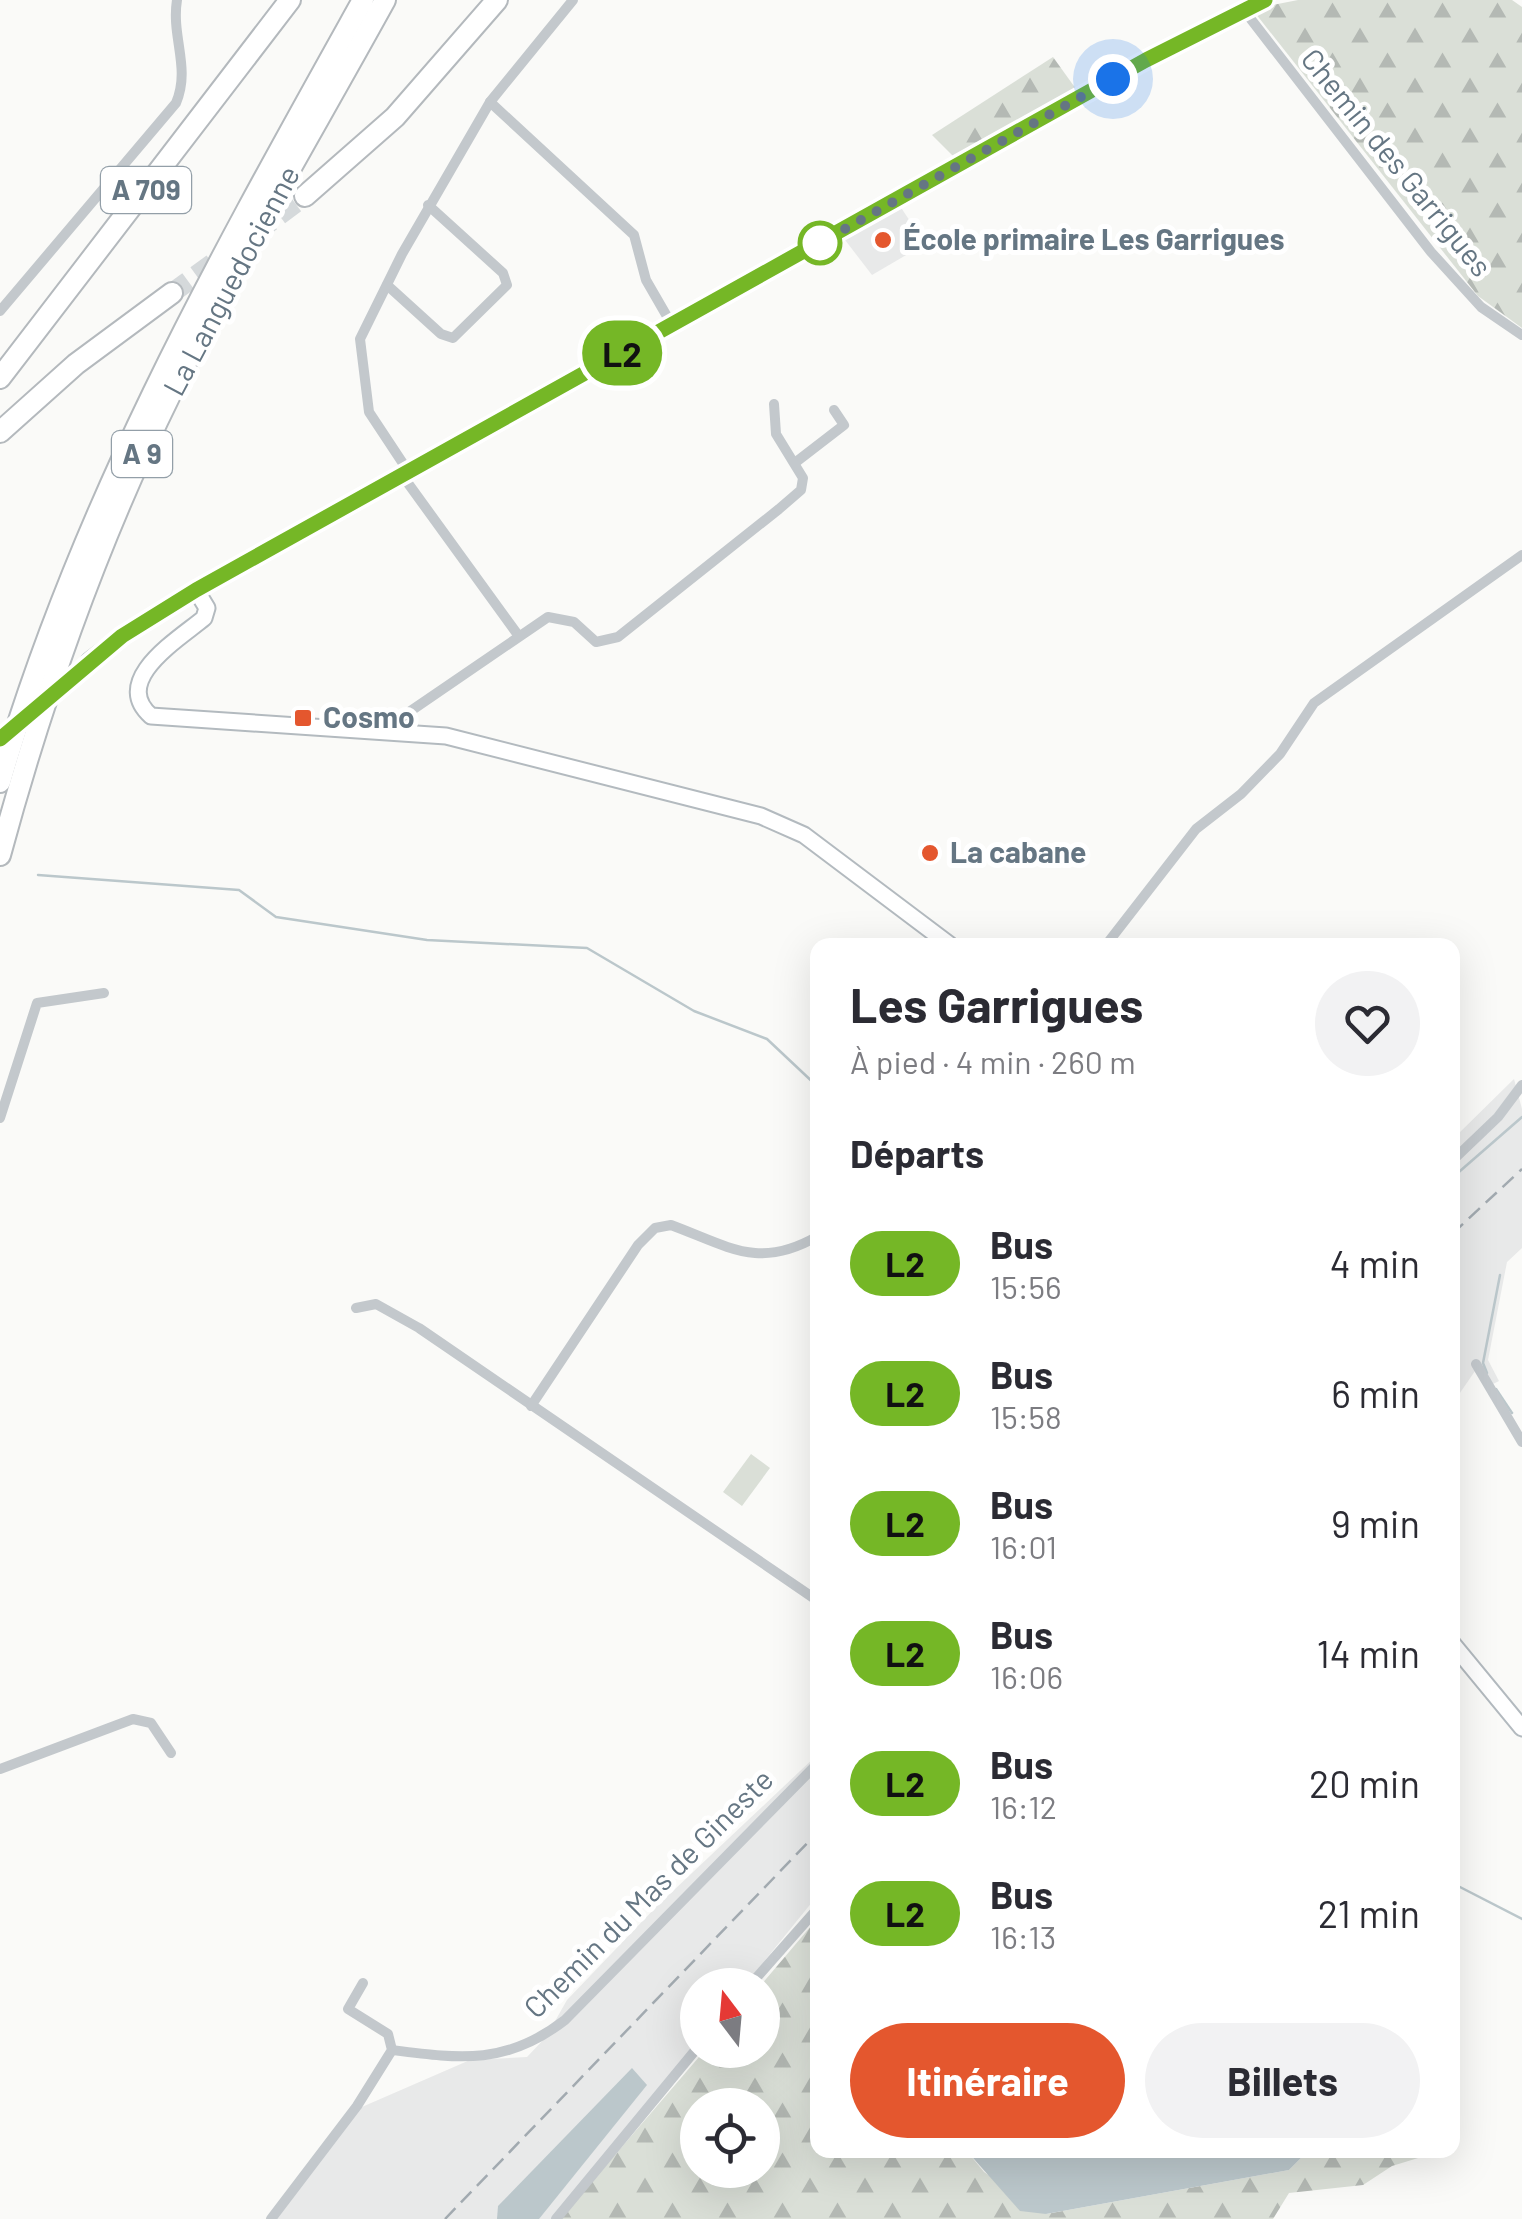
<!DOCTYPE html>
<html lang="fr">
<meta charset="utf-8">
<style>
body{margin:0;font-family:Barlow,sans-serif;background:#f2f2f3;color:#2b2b33;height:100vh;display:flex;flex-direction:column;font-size:38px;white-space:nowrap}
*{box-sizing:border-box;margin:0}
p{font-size:32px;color:#7c7c81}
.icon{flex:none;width:55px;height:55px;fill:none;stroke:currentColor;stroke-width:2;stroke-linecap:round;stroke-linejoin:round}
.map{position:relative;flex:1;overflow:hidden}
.panel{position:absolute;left:810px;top:938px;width:650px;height:1220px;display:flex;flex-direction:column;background:#fff;border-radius:20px;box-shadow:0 10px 40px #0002}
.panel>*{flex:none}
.badge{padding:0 20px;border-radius:32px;font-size:35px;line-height:65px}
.needle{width:65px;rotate:344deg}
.controls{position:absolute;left:680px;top:1968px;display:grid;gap:20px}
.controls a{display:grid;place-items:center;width:100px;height:100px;border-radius:50%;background:#fff;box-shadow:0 10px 40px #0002;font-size:50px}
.you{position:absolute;width:50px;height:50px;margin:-25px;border:8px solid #fff;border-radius:50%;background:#1a73e8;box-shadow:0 0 0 15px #1a73e833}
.map>.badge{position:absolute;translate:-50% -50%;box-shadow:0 0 0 5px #fff}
h2{padding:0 40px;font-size:38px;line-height:90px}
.round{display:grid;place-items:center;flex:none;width:105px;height:105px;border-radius:52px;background:#f2f2f3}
.overview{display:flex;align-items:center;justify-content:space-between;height:170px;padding:0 40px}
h1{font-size:48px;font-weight:700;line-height:75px}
.cta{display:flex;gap:20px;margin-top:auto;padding:20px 40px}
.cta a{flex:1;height:115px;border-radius:60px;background:#e4572e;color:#fff;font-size:40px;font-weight:700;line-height:115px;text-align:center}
.cta a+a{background:#f2f2f3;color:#2b2b33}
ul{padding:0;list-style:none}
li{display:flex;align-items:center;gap:30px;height:130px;padding:0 40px}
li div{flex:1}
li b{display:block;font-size:38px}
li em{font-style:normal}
li .badge{min-width:110px;font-weight:700;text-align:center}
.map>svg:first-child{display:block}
.built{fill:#e8e9e9}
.green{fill:#dadfd7}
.forest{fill:url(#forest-firs);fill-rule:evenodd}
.water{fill:#bbc7cb}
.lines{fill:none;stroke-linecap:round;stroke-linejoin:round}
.stream{stroke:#bbc7cb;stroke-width:2.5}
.secondary-tunnel{stroke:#d5d9db;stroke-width:15;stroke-dasharray:15 8;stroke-linecap:butt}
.highway-tunnel{stroke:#d5d9db;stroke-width:20;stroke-dasharray:20 10;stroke-linecap:butt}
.secondary-casing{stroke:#b3babf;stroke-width:19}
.highway-casing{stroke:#b4b9bd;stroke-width:24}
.street{stroke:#c3c8cc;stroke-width:10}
.secondary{stroke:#fff;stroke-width:15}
.highway{stroke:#fff;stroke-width:20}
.rail{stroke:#a2aab0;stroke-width:2.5;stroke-dasharray:15 8;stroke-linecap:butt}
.line-casing{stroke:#fff;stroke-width:22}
.line{stroke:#75b726;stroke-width:15}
.walk{stroke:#657683;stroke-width:10;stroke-dasharray:0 18}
.poi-dot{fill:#e4572e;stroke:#fff;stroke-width:4}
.stop-dot{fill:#fff;stroke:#75b726;stroke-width:5}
.labels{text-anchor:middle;stroke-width:10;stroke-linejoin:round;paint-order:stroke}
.shield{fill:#fff;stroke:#939fa8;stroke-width:2.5}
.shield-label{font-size:28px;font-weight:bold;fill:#657683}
.street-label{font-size:30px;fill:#657683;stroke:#fff}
.poi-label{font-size:30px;font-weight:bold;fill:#657683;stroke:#fff;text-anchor:start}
</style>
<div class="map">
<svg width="1522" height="2219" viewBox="0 0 1522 2219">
<defs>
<pattern id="forest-firs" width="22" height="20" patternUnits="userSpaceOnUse" patternTransform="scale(2.5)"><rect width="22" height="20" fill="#dadfd7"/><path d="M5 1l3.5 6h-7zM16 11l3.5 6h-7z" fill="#b4b9b4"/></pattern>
</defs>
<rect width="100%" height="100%" fill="#fafaf8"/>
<g class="built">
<polygon points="898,203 925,244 872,275 842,236"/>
<polygon points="1514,1079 1522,1109 1522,1248 1507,1262 1488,1360 1499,1381 1493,1384 1475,1371 1453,1403 1453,1139"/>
<polygon points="817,1755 817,1896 745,1985 698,1985 697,2042 552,2219 272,2219 355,2110 470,2060 527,2057 546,2037 567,2000 656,1907"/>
</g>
<polygon class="green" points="751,1454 770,1468 742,1506 723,1492"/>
<g class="forest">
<polygon points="1298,0 1512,0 1522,7 1522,328 1478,296 1252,9"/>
<polygon points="1053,57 1076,89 953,156 932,135"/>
<path d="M817,1919L818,2150H966L984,2172L1046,2214L1289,2170L1302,2157L1300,2150L1441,2151L1392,2166L1363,2185L1289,2193L1273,2219H560L705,2050H762L761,1985ZM698,2105H762V2170H698Z"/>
</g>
<g class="water">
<polygon points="632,2068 647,2085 539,2219 497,2219 498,2206"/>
<polygon points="966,2150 1300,2150 1302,2157 1289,2170 1046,2214 1020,2211"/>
</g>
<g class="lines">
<g class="stream">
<polyline points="38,875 239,890 276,917 427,940 587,948 694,1011 767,1039 818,1087"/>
<polyline points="1452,1178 1522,1117"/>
<polyline points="1487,1373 1483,1363 1500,1275"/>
<polyline points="1496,1389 1512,1413"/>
<polyline points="1452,1870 1458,1886 1522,1919"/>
</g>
<polyline class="secondary-tunnel" points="48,696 89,661"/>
<g class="highway-tunnel">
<polyline points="255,233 305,196"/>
<polyline points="172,293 223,256"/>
</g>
<g class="secondary-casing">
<g id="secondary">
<path d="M196,590L207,608L204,618C179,639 110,680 151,716L446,736L761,816L804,835L950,945"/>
<polyline points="89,661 122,636 220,576 1180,42 1266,0"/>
<polyline points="1452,1643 1522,1728"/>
</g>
</g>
<g class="highway-casing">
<g id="highway">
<polyline points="305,196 395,117 497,0"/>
<polyline points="0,378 290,0"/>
<polyline points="0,432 76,364 172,293"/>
<path d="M0,782C82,500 221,255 363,0"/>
<path d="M0,855C43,696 98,541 171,393C236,259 313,131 385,0"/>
</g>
</g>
<g class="street">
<polyline points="1243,9 1431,252 1481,307 1522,335"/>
<polyline points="490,102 634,235 646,280 672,325"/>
<polyline points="387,285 441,334 453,338 507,285 503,273 428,205"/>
<path d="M0,311L176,103C191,68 171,37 177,0"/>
<polyline points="796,462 844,425 834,410"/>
<polyline points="408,471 369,412 360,339 402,254 490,102 573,0"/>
<polyline points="402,475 518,635"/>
<polyline points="394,730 396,721 548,617 574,622 596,642 618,637 779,509 801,490 803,478 776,434 774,404"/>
<polyline points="1106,945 1196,829 1241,794 1280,754 1314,703 1522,555"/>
<polyline points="0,1118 37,1003 104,993"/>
<polyline points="1452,1161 1498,1117 1522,1085"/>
<polyline points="356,1308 376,1304 419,1328 818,1601"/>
<polyline points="1476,1364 1522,1442"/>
<path d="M531,1406L638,1245L655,1228L671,1225C730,1247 759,1270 818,1236"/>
<polyline points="0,1769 133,1719 151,1723 171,1753"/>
<polyline points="750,1985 818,1908"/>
<path d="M392,2050C462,2059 507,2065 565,2020L818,1763"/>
<polyline points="271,2219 357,2106 392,2050 388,2034 348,2009 363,1983"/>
<polyline points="556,2219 698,2047"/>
</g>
<use href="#secondary" class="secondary"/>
<use href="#highway" class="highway"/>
<g class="rail">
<polyline points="1452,1234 1522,1169"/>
<polyline points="445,2219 818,1832"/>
</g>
</g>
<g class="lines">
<g class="line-casing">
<polyline id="line" points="0,739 122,636 196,590 1146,60 1265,0"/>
</g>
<use href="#line" class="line"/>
<polyline class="walk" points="820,243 809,249 1113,79"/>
</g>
<g class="poi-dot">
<circle cx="883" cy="240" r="10"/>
<rect x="293" y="708" width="20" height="20" rx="5"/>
<circle cx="930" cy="853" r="10"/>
</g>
<circle class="stop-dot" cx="820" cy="243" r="20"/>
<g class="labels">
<g class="shield">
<rect x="101" y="167" width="90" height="46" rx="8"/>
<rect x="112" y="431" width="60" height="46" rx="8"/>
</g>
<g class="shield-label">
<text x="146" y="200">A 709</text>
<text x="142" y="464">A 9</text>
</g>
<g class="street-label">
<text transform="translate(1396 163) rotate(51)" y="10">Chemin des Garrigues</text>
<text transform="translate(232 281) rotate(-62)" y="10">La Languedocienne</text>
<text transform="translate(649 1894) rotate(-45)" y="10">Chemin du Mas de Gineste</text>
</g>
<g class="poi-label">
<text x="903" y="250">École primaire Les Garrigues</text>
<text x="323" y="728">Cosmo</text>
<text x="950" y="863">La cabane</text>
</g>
</g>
</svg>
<div class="controls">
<a><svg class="needle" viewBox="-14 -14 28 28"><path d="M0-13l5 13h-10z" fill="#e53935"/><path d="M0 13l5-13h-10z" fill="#7c7c81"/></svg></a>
<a><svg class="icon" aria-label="locate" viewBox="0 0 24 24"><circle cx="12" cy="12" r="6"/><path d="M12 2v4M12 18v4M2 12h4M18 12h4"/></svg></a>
</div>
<div class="you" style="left:1113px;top:79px"></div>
<b class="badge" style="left:622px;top:353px;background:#75b726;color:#111">L2</b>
<section class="panel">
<div class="overview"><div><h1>Les Garrigues</h1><p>À pied · 4 min · 260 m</p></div><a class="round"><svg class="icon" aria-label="heart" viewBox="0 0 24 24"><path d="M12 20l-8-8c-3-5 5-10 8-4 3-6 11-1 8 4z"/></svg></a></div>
<h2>Départs</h2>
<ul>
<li><span class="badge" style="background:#75b726;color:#111">L2</span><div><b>Bus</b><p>15:56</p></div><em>4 min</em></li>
<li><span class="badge" style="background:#75b726;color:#111">L2</span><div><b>Bus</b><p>15:58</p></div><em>6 min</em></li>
<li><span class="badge" style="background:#75b726;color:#111">L2</span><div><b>Bus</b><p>16:01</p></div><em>9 min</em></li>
<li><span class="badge" style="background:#75b726;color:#111">L2</span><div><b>Bus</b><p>16:06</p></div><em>14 min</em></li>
<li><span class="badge" style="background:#75b726;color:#111">L2</span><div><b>Bus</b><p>16:12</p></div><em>20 min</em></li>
<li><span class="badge" style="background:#75b726;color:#111">L2</span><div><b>Bus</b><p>16:13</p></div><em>21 min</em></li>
</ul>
<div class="cta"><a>Itinéraire</a><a>Billets</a></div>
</section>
</div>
